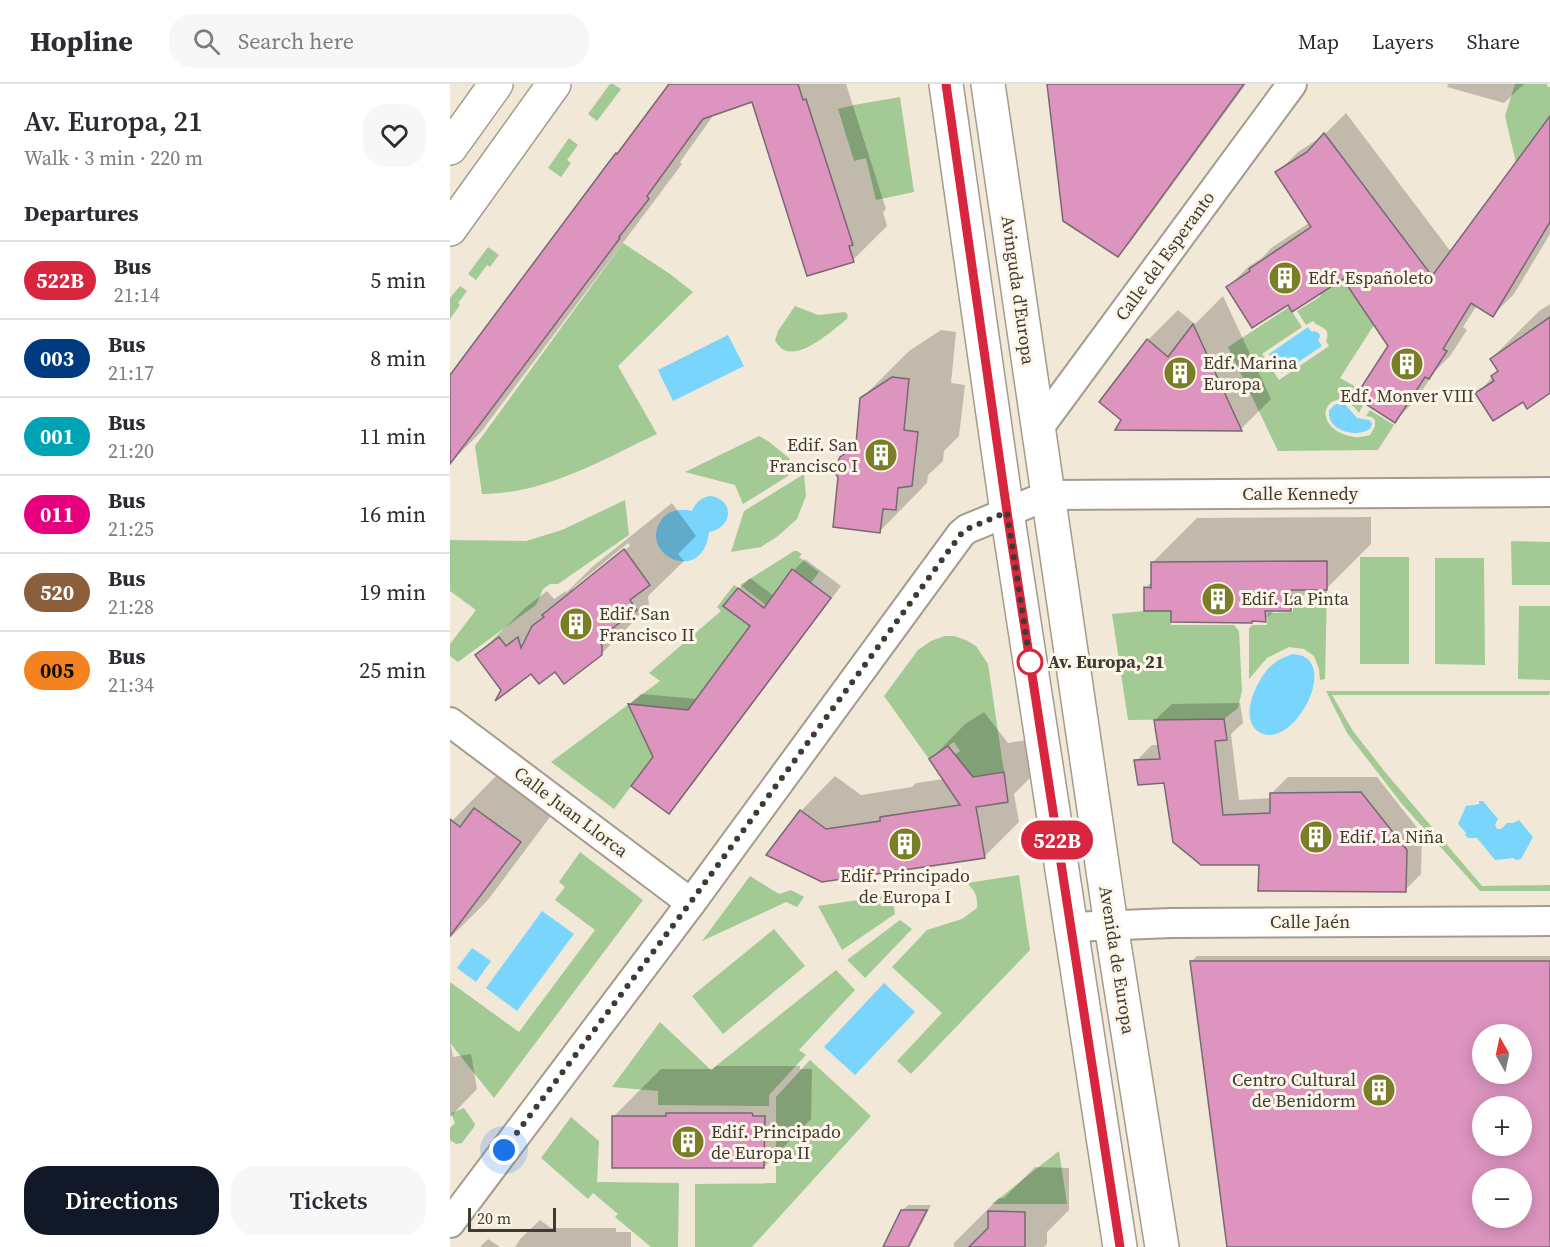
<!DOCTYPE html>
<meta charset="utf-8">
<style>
body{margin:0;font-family:"Source Serif 4",serif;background:#f7f7f7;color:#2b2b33;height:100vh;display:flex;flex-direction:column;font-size:22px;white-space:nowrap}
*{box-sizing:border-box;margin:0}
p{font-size:20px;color:#7c7c81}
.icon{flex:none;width:33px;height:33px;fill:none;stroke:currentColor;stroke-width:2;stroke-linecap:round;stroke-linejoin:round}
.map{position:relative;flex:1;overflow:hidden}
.details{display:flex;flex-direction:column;background:#fff;width:450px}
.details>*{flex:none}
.badge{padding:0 12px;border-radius:20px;font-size:21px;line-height:39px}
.needle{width:39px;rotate:351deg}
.tools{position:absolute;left:1022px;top:940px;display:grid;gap:12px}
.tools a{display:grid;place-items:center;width:60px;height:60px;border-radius:50%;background:#fff;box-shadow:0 3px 15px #0003;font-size:30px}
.scale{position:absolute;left:18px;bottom:15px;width:88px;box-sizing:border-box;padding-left:6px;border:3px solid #3f3b34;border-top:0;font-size:16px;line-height:21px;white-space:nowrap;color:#3f3b34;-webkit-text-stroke:4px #fef6e8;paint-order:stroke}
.you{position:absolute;width:30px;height:30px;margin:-15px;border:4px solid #fff;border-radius:50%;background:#1a73e8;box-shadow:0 0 0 9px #1a73e833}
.map>.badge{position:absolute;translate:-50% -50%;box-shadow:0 0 0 3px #fff}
h2{padding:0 24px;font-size:22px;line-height:54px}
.round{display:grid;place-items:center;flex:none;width:63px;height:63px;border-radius:24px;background:#f7f7f7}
.overview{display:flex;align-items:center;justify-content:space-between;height:102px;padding:0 24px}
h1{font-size:28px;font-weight:600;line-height:45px}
.button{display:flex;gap:12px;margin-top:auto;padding:12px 24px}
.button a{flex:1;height:69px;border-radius:24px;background:#111827;color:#fff;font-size:24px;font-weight:600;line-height:69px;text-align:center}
.button a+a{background:#f7f7f7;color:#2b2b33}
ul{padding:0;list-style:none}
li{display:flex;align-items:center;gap:18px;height:78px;padding:0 24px;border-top:2px solid #e1e1e2}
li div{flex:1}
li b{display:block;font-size:22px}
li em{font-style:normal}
li .badge{min-width:66px;font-weight:700;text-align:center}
header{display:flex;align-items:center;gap:36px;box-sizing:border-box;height:84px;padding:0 30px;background:#fff;border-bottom:2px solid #e1e1e2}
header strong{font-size:28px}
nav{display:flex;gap:33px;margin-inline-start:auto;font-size:21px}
.search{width:420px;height:54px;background:#f7f7f7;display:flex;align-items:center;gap:15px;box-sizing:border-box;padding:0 21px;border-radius:24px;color:#7c7c81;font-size:22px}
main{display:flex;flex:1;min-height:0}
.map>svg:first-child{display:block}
.green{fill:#a3c994}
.water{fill:#7ad5fc}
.shadow{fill:#0003;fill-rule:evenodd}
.building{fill:#dd95c0;stroke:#786871;stroke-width:1.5;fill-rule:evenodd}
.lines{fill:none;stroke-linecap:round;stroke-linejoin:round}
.street-casing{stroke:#a49b8c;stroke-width:32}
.secondary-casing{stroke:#a49b8c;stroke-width:36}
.street{stroke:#fff;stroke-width:28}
.secondary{stroke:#fff;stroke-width:33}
.line-casing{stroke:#fff;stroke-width:14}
.line{stroke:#d7263d;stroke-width:9}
.walk{stroke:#3f3b34;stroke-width:6;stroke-dasharray:0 10.8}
.stop-dot{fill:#fff;stroke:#d7263d;stroke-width:3}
.labels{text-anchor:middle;stroke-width:6;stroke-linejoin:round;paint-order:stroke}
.street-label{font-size:18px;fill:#3f3b34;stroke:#fef6e8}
.poi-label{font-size:18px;fill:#3f3b34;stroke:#fef6e8;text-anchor:start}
.stop-label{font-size:18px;font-weight:bold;fill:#3f3b34;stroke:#fef6e8;text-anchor:start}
</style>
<header>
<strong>Hopline</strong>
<div class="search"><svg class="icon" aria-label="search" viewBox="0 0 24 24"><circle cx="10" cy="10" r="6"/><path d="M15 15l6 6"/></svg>Search here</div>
<nav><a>Map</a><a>Layers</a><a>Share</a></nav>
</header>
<main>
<section class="details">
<div class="overview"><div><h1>Av. Europa, 21</h1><p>Walk · 3 min · 220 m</p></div><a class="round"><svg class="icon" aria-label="heart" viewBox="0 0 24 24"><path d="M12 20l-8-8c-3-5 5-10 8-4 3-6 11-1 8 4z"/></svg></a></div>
<h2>Departures</h2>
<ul>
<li><span class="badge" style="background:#d7263d;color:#fff">522B</span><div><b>Bus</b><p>21:14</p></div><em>5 min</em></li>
<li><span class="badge" style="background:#003b80;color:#fff">003</span><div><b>Bus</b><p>21:17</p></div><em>8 min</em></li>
<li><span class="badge" style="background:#00a3b4;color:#fff">001</span><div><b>Bus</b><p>21:20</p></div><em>11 min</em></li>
<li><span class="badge" style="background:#e6007e;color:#fff">011</span><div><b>Bus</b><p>21:25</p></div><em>16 min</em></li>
<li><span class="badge" style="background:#8b5e3c;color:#fff">520</span><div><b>Bus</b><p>21:28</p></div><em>19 min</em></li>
<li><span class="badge" style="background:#f58220;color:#111">005</span><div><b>Bus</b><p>21:34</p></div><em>25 min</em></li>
</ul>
<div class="button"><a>Directions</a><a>Tickets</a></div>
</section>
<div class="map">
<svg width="1100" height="1163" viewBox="0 0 1100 1163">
<rect width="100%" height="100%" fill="#f2e8d7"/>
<g class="green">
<polygon points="160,0 163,0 171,5 147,37 138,30"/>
<polygon points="1065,0 1097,0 1097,2 1100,3 1100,32 1066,79 1055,32"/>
<polygon points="450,13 464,108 426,116 416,74 404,77 388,25 404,21"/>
<polygon points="119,54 128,61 117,76 121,79 111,93 98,84"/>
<path d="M173,159L220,190L243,208L168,282L207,350C152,376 95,410 32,410L25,362Z"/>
<polygon points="38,163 49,171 40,183 37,181 26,196 18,190"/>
<path d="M890,190L924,241L890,294L908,304L902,314L913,321L909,329C886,296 856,334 893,350C903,354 910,354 920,351L925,342V336L922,333L916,332L920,326L944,341L928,366L828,367L778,263L839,223L852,243L812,270L829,296L879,262L876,257C882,242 869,245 863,237L856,241L847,227L871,212L866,204Z"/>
<polygon points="10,202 17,207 8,219 10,221 0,235 0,214"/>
<path d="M345,222L368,231L395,228L398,231L397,235C381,247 340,287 325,256L328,247Z"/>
<polygon points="309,352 318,357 339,374 346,387 293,420 285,401 235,388"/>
<polygon points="354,390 356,412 347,435 328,452 311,463 281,468 294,427"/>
<polygon points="175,416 179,451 108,500 100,500 93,505 86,521 8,578 0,572 0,560 26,526 0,507 0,456 76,457 112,446"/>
<polygon points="1061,457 1100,458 1100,501 1062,501"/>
<polygon points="344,467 347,467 352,470 349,473 369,488 361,499 342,485 316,521 290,501"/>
<rect x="910" y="473" width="49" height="107"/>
<polygon points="985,474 1034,474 1035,581 985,580"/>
<polygon points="284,501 288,504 274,522 287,533 302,515 314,524 164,725 101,678 210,597 199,589 271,527 267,523"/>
<polygon points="856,506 877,506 875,595 870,596 869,585 864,572 854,565 839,563 817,574 799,595 799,545 802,541 817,541 818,529 843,528 843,512 851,512 851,523 856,523"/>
<polygon points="1069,522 1100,522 1100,596 1068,595"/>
<polygon points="694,527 721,527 721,541 784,541 789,547 792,607 788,624 774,635 678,636 662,530"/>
<polygon points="495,552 504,552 516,556 526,562 538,580 554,688 522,693 497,676 510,667 504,658 479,675 434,612 468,566 481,557"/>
<polygon points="876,607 1100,607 1099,611 882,611 903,647 935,688 1032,802 1100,801 1100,807 1030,807 952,720 897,649"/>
<polygon points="130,768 193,816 44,1014 0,959 0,898 69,948 145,846 105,816 115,803 109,798"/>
<path d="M569,791L580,866L461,990L447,977L492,929L442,883L477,846L512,835L527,824C528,812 525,807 517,799Z"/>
<polygon points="300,792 329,810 341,806 354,813 347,823 336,818 252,857"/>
<polygon points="442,811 445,830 392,866 368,822"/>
<polygon points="450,836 462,845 415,894 397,876"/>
<polygon points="324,845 355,882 273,950 242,912"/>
<polygon points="386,886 405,906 349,966 356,971 319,1011 319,1022 208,1021 208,1007 162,1003 210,938 261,986"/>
<polygon points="360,976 421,1032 302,1163 245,1163 245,1100 326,1099 326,1013"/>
<polygon points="14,1024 25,1040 24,1043 12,1059 6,1060 0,1056 0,1044 5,1039 1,1029"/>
<polygon points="121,1033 149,1057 147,1098 229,1099 228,1163 201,1163 165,1133 168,1130 143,1109 138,1115 91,1074"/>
<polygon points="609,1067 617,1120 542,1120 600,1074"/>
</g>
<g class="water">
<polygon points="858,243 862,248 864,247 869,249 870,253 868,256 872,262 832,289 819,270"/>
<polygon points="278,251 294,282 223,317 208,286"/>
<path d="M886,320H895L907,334L919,336L922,339L921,344C907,355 876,347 879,326Z"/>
<path d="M261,412C285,416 283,444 259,448C253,503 186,470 212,435C219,426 232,424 242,427C246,418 251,413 261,412Z"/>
<path d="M844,570C847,571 851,571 853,572C886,588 840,667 809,648C788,635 807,595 820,583C827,576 835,572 844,570Z"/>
<polygon points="1029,717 1033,717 1048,735 1045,741 1047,745 1051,745 1057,739 1063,739 1069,736 1083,753 1071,775 1066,776 1064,774 1045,776 1027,754 1018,754 1015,751 1016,749 1008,740 1016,722 1029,720"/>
<polygon points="92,827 124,850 67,927 36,904"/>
<polygon points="22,864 41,877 26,898 7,884"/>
<polygon points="434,899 465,928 405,991 374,963"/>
</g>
<g class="shadow">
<polygon points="221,0 396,0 436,125 433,128 437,142 403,176 302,16 265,29 230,78 232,80 31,348 0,379 0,294"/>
<polygon points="599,0 796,0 679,160 667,171"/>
<polygon points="998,0 1074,0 1054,19 997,3"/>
<polygon points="896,29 1001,168 1100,41 1100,150 1064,210 1043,231 1027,221 1013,243 1017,246 1000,272 985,287 966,316 945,337 939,262 893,193 838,219 778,203 799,182 812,174 821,164 859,139 827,89 848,68 874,51"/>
<polygon points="773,212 821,315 791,345 668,344 673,336 698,256 728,226 745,240"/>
<polygon points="1100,220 1100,307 1073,316 1027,310 1049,286 1041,275 1089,227"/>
<polygon points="491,246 506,248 501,299 515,301 509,352 494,367 493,377 478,391 477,399 430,447 382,384 407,356 411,315 459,267"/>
<path d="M222,419L246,452L228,470L234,477L198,512L199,522L151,570L105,586L81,588L53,605L27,571L75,524L97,507L104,515L116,507V509L142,483ZM178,459L180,462L123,508V504Z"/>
<polygon points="921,433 921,460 876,505 861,505 841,525 826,525 815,536 723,526 695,504 703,497 703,478 747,434"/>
<polygon points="355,475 391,502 230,717 219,728 204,673 180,620 191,610 248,615 302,542 289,505 300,494 324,512 344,486"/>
<polygon points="790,619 793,639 781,650 789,716 822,714 821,710 838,693 927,693 972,750 971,790 955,806 810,780 715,698 686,677 702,661 709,661 705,636 722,620"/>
<polygon points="534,628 558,659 588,654 592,682 564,710 569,738 534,773 373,797 351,727 385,692 411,711 462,703 466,699 494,695 481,675 515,640"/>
<polygon points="49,689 117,710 38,816 0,854 0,739"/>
<path d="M747,872H1100V1163H782L742,877ZM1032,951H1071V990H1032ZM1032,1023H1071V1062H1032ZM1032,1095H1071V1134H1032Z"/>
<polygon points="0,957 3,973 21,970 27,1005 0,1033"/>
<polygon points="266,982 350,982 350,985 362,985 361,1035 314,1083 164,1032 211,985 263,985"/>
<polygon points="585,1083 619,1084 619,1126 597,1148 597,1160 594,1163 504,1163 504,1159 549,1114 554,1114"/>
<polygon points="458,1121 481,1121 460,1163 435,1163 452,1127"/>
<polygon points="90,1136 101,1144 166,1144 166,1148 181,1148 181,1163 65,1163 71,1154"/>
<polygon points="38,1155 50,1163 30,1163"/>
</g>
<g class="building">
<polygon points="219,0 348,0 353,16 356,15 403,161 399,162 404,178 357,192 302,18 253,35 197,112 199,115 169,153 170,154 0,380 0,291 156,82 166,69 167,70"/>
<polygon points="597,0 794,0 668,173 613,137"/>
<polygon points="1100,32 1100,138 1043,233 1021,219 993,265 997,267 979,295 975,293 945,339 905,313 938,262 893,195 842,228 838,221 802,244 776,203 800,187 799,185 861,143 825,88 857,68 874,49 982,192"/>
<polygon points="1100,233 1100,309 1077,325 1073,318 1043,337 1025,309 1044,297 1041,292 1048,287 1040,275"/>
<polygon points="743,240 792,347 665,346 671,336 649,318 697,255 718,273"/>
<polygon points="442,293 459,295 454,346 468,348 462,402 448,404 446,426 433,425 430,449 383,443 388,393 380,384 388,378 390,373 399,367 401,367 402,360 406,360 410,314"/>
<polygon points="174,465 200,501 180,516 187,526 148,555 152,562 152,571 114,600 105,588 89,600 81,590 45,617 51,606 25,571 49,553 56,562 68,553 71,564 82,542 94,533 92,531"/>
<polygon points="877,477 877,506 841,506 841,527 815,527 816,538 802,537 802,539 721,538 721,527 694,527 694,503 701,504 701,478"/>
<polygon points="342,485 381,514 219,730 181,702 203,673 178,620 238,626 300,542 273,522 288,504 314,524"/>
<polygon points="774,635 777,656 765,657 773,731 820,729 820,709 911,708 957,766 956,808 808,807 809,781 751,781 723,758 714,699 688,701 684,676 710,675 704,636"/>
<polygon points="498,662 523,693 554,688 558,718 526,723 535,774 372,798 316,771 350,726 376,745 430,737 430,733 510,721 479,675"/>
<polygon points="24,724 71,758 0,852 0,735 10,743"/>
<path d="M740,877H1100V1163H777ZM1032,951H1071V990H1032ZM1032,1023H1071V1062H1032ZM1032,1095H1071V1134H1032Z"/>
<polygon points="216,1029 302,1029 303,1032 315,1032 314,1084 162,1084 162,1032 216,1032"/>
<polygon points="451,1126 477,1126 458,1163 433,1163"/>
<polygon points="538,1127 575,1128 575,1163 519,1163 538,1144"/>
</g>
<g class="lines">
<g class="street-casing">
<g id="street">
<polyline points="588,345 842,0"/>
<polyline points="0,638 241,819"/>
<polyline points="621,843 721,839 1100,837"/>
<polyline points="0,1139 241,819 511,450 517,445 599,411 1100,408"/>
</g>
</g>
<g class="secondary-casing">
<g id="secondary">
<polyline points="496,0 557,428 670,1163"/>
<polyline points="538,0 661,841 712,1163"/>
<polyline points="0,64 46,0"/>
<polyline points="0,145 104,0"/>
</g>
</g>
<use href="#street" class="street"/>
<use href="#secondary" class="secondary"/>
</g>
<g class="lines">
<g class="line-casing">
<polyline id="line" points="496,0 557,428 670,1163"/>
</g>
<use href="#line" class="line"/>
<polyline class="walk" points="54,1066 240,819 511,450 517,445 557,428 580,578"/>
</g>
<defs>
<g id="building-disc" transform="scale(1.725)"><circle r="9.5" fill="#797e27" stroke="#fef6e8"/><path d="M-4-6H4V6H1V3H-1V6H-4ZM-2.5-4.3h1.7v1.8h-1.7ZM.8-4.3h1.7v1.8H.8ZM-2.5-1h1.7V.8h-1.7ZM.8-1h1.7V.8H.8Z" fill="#fff"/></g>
</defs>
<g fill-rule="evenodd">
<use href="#building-disc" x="835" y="194"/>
<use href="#building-disc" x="957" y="280"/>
<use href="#building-disc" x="730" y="289"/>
<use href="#building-disc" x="431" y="371"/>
<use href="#building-disc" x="768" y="515"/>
<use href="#building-disc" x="126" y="540"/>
<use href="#building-disc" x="866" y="753"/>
<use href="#building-disc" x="455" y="760"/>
<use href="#building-disc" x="929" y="1006"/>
<use href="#building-disc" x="238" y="1058"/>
</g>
<circle class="stop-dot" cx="580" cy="578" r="12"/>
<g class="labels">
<g class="street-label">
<text transform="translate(715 172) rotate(-54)" y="6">Calle del Esperanto</text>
<text transform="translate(568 206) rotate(82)" y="6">Avinguda d'Europa</text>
<text x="850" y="416">Calle Kennedy</text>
<text transform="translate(121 728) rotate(37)" y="6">Calle Juan Llorca</text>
<text x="860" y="844">Calle Jaén</text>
<text transform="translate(667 876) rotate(81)" y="6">Avenida de Europa</text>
</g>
<g class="poi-label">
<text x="858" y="200">Edf. Españoleto</text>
<text x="753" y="285">Edf. Marina<tspan x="753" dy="21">Europa</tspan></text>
<text x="957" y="318" text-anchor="middle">Edf. Monver VIII</text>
<text x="408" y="367" text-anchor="end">Edif. San<tspan x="408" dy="21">Francisco I</tspan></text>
<text x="791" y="521">Edif. La Pinta</text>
<text x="149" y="536">Edif. San<tspan x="149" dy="21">Francisco II</tspan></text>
<text x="889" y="759">Edif. La Niña</text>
<text x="455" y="798" text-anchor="middle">Edif. Principado<tspan x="455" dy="21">de Europa I</tspan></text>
<text x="906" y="1002" text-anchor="end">Centro Cultural<tspan x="906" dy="21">de Benidorm</tspan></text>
<text x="261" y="1054">Edif. Principado<tspan x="261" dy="21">de Europa II</tspan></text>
</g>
<g class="stop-label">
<text x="598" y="584">Av. Europa, 21</text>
</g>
</g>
</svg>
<div class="tools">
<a><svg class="needle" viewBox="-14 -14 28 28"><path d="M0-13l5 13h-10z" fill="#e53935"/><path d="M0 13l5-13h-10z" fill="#7c7c81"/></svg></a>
<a>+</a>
<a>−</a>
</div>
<div class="scale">20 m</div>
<div class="you" style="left:54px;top:1066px"></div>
<b class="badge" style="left:607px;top:756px;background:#d7263d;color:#fff">522B</b>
</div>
</main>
